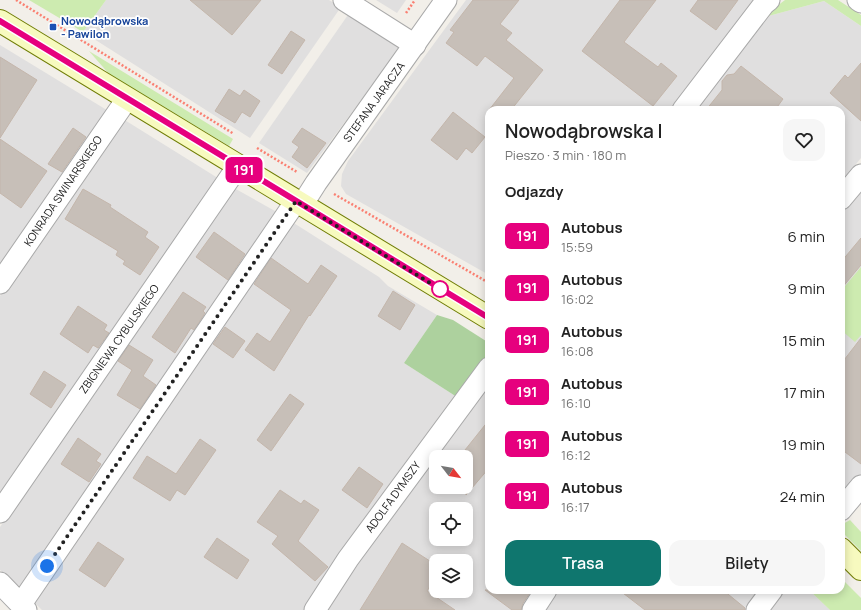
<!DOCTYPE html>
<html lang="pl">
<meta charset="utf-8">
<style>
body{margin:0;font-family:Manrope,sans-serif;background:#f6f6f6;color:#222;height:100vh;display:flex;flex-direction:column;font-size:15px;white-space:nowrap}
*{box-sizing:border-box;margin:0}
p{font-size:13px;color:#767676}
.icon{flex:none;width:22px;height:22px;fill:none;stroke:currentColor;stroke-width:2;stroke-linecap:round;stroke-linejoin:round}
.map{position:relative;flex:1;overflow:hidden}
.panel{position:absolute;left:485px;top:106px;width:360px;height:488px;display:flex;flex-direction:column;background:#fff;border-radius:12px;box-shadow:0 2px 10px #0003}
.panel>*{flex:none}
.badge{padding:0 8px;border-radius:6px;font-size:14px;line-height:26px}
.needle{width:26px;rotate:121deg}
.buttons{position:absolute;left:429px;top:450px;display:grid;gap:8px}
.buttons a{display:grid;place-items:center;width:44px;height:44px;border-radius:8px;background:#fff;box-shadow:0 2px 10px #0003;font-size:20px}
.you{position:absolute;width:20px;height:20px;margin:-10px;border:3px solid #fff;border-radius:50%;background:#1a73e8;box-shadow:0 0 0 6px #1a73e833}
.map>.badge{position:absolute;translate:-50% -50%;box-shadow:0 0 0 2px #fff}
h2{padding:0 20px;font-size:15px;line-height:36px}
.round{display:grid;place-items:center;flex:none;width:42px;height:42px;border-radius:12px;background:#f6f6f6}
.overview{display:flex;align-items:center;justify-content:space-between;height:68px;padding:0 20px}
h1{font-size:19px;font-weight:600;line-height:30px}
.button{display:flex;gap:8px;margin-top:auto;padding:8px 20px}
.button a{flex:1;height:46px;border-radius:12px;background:#0f766e;color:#fff;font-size:16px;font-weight:600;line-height:46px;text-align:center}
.button a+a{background:#f6f6f6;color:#222}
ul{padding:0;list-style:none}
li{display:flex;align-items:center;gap:12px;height:52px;padding:0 20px}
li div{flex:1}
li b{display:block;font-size:15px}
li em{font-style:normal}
li .badge{min-width:44px;font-weight:700;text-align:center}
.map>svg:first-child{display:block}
.residential{fill:#e0dfdf;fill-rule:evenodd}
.grass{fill:#cdebb0}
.forest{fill:#add19e}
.building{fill:#c7bfb8;stroke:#c4b6ab}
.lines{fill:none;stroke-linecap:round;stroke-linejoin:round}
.street-casing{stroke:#a9a9a9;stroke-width:23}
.secondary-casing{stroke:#707d05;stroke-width:24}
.path{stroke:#fa8072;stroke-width:2.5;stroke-dasharray:2 2;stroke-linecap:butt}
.street{stroke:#fff;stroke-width:21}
.secondary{stroke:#f7fabf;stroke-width:22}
.line-casing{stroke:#fff;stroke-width:9}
.line{stroke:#e6007e;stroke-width:6}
.walk{stroke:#222;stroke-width:4;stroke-dasharray:0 7.2}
.transit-dot{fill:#1a4fb4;stroke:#fff;stroke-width:1.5}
.stop-dot{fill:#fff;stroke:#e6007e;stroke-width:2}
.labels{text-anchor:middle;stroke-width:3.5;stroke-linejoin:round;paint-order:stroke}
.transit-label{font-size:11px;font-weight:bold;fill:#164399;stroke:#fff;text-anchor:start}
.street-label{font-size:11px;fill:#222;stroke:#fff}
</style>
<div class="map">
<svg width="861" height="610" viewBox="0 0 861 610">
<rect width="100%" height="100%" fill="#f2efe9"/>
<g class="residential">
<polygon points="106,0 329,0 341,7 250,138 83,32"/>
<polygon points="376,0 406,0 397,13"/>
<polygon points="466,0 754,0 671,110 489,110 489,275 346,194 341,186 342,174 348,161"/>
<polygon points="824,1 861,26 861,158 841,182 841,110 691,110 761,18"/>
<polygon points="350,12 401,46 307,173 259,143"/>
<polygon points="0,45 110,112 0,272"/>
<polygon points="123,119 221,180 0,500 0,296"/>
<polygon points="234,188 275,211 276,222 25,585 18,586 0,570 0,527 125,343"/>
<polygon points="861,189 861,478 850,493 841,486 841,213"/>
<polygon points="289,220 379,277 388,286 437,315 404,363 460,399 311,610 42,610 35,603 37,592"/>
<path d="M489,377V590H540L527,610H323ZM436,457H466V487H436ZM436,509H466V539H436ZM436,561H466V591H436Z"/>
<polygon points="557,590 767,590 752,610 543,610"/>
<polygon points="783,590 809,590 830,610 768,610"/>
</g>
<g class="grass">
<polygon points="29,0 106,0 83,32"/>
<polygon points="785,0 838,0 861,15 861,26 824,1 761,18"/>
<polygon points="89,51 233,139 229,146 109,74"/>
<polygon points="861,267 861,335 855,342 841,330 841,291"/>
<polygon points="850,520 861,532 861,551 841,531 843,524"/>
<polygon points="841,578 861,598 861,610 830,610 809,590 841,590"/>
</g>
<polygon class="forest" points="437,315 453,320 489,343 489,359 460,399 404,363"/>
<g class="building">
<polygon points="190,0 261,0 232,35"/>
<polygon points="473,0 519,0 500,24 512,33 506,40 543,70 511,110 489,110 514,78 485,56 477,66 446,43 454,32 450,30"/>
<polygon points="620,0 656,0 624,42 658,67 661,63 677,76 653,106 582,51"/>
<polygon points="698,0 738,0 716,30 690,11"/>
<polygon points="291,31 305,40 282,74 268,65"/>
<polygon points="0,57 37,80 0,138"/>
<polygon points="861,63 861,121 830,93 845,75 848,78"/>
<polygon points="741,66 783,99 775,110 706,110 722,90 722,81 727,75 734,74"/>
<polygon points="229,89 240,96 244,90 260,101 250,117 242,112 235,123 215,111"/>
<polygon points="453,112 485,137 472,153 466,148 457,160 431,140"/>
<polygon points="73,128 86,137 62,172 48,164"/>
<polygon points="302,128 326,143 307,168 292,157 299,147 292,142"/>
<polygon points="0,139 47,171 21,208 0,193"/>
<polygon points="83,189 111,205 110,207 148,232 145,237 159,247 140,275 123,264 125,261 116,255 118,251 65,219"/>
<polygon points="214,232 245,254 228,280 196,257"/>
<polygon points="861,238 861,265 841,289 841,262"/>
<polygon points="271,258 308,284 321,265 337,276 310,316 309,315 274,371 245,350 257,333 270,342 291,310 254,284"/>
<polygon points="393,291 415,305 400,330 378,316"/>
<polygon points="183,292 206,307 203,311 205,313 194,330 191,328 175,353 152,337"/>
<polygon points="78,306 107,325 104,330 109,333 98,348 93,345 88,353 60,334"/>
<polygon points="225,327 245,341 233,358 213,344"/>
<polygon points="861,338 861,464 841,449 841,364"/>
<polygon points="129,345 153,360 143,376 156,385 140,409 117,395 132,370 118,361"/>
<polygon points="44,371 66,385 51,408 30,394"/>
<polygon points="290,394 304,404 271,451 257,440"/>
<polygon points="489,420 489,468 466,495 466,457 461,455"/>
<polygon points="78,438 101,454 96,461 101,464 89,482 61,464"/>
<polygon points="200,439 216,450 185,495 177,490 170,501 133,478 147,456 176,474"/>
<polygon points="359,467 383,484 367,508 342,490"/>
<polygon points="280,490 301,504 304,500 319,510 298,541 328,567 315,581 272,544 278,536 257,522"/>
<polygon points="217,538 249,560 237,579 204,557"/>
<polygon points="98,542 124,559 105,587 79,570"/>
<polygon points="402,543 436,565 436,577 427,591 455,610 360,610"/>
<polygon points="485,590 532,590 523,603 521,610 512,610"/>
<polygon points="619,590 723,590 745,608 745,610 645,610"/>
</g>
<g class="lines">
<g class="street-casing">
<g id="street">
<polyline points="344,0 415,45"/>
<polyline points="858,0 861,2"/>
<polyline points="683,110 764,4 769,0"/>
<polyline points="841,199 861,175"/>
<polyline points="302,205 316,183 446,0"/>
<polyline points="0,283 127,99"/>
<polyline points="841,510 861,486"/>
<polyline points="0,512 238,166"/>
<polyline points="0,583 26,610"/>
<polyline points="21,604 296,201"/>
<polyline points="315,610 348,559 489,368"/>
<polyline points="533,610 546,590"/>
<polyline points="757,610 772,590"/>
</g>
</g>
<g class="secondary-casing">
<g id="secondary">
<polyline points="0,21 489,318"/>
<polyline points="841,549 861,569"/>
</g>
</g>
<g class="path">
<polyline points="16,0 234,134"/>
<polyline points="406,13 415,0"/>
<polyline points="257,148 297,172"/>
<polyline points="334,194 489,283"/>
</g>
<use href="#street" class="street"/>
<use href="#secondary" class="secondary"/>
</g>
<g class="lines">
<g class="line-casing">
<polyline id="line" points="0,21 489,318"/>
</g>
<use href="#line" class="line"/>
<polyline class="walk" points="47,566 296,201 440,289"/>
</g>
<rect class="transit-dot" x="49" y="23" width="8" height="8" rx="2"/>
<circle class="stop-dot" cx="440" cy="289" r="8"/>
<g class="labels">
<g class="transit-label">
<text x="61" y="25">Nowodąbrowska<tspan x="61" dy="13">- Pawilon</tspan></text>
</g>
<g class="street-label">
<text transform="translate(374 102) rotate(-54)" y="4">STEFANA JARACZA</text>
<text transform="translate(63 191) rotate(-56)" y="4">KONRADA SWINARSKIEGO</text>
<text transform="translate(119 339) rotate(-55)" y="4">ZBIGNIEWA CYBULSKIEGO</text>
<text transform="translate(393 497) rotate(-54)" y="4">ADOLFA DYMSZY</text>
</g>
</g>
</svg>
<div class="buttons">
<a><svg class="needle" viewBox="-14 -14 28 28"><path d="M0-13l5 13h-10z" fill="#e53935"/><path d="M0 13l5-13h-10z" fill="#767676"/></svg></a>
<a><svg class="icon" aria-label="locate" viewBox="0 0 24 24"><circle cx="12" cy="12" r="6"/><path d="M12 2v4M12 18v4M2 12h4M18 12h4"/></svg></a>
<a><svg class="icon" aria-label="layers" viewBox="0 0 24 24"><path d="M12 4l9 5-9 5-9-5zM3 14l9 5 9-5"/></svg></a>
</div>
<div class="you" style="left:47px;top:566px"></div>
<b class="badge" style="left:244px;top:170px;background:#e6007e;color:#fff">191</b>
<section class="panel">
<div class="overview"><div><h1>Nowodąbrowska I</h1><p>Pieszo · 3 min · 180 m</p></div><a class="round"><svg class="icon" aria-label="heart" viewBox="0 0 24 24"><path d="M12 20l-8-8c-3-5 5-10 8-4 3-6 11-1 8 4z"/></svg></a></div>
<h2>Odjazdy</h2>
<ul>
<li><span class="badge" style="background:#e6007e;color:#fff">191</span><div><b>Autobus</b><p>15:59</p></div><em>6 min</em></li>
<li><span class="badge" style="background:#e6007e;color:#fff">191</span><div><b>Autobus</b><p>16:02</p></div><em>9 min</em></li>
<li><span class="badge" style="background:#e6007e;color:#fff">191</span><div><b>Autobus</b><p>16:08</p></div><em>15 min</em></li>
<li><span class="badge" style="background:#e6007e;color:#fff">191</span><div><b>Autobus</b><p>16:10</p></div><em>17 min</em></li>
<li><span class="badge" style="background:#e6007e;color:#fff">191</span><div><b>Autobus</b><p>16:12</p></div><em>19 min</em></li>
<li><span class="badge" style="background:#e6007e;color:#fff">191</span><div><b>Autobus</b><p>16:17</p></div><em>24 min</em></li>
</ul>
<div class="button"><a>Trasa</a><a>Bilety</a></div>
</section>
</div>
